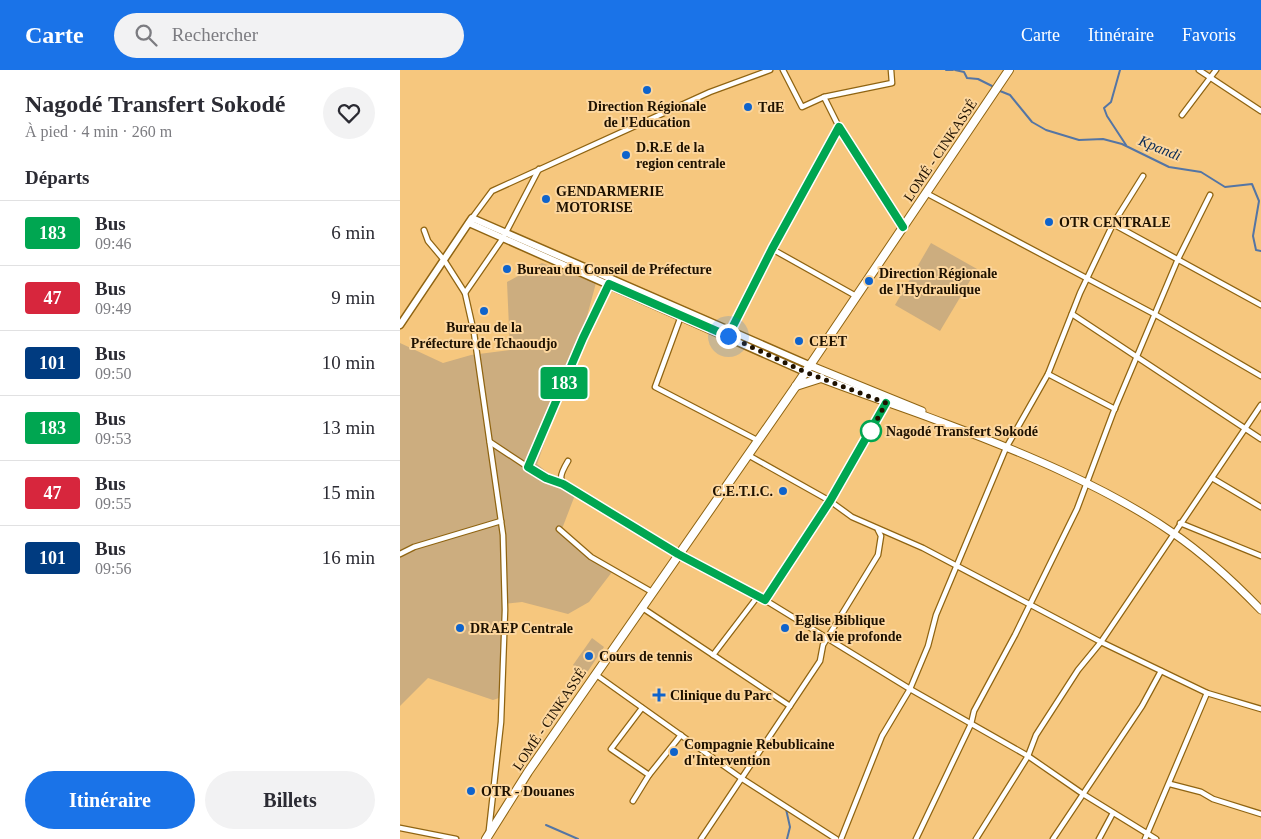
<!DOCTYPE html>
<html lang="fr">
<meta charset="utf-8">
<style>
body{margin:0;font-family:Georgia,serif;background:#f2f2f3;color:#2b2b33;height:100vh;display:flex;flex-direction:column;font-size:19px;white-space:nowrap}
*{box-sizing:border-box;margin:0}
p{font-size:16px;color:#7c7c81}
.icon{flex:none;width:28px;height:28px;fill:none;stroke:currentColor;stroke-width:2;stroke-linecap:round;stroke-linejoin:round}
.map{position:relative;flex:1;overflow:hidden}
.sheet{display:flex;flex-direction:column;background:#fff;width:400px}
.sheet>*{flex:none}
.badge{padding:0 10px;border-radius:4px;font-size:18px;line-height:32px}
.you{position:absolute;width:25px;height:25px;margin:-12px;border:4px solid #fff;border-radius:50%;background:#1a73e8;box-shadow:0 0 0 8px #1a73e833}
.map>.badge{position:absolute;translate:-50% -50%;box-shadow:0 0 0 2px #fff}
h2{padding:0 25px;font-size:19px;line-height:45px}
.round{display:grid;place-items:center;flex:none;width:52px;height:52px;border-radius:26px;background:#f2f2f3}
.summary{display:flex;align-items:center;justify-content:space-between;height:85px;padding:0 25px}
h1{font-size:24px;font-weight:800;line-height:38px}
.button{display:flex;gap:10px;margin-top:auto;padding:10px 25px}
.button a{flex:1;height:58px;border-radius:30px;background:#1a73e8;color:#fff;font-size:20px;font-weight:800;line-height:58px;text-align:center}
.button a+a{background:#f2f2f3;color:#2b2b33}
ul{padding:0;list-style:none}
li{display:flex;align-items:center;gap:15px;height:65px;padding:0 25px;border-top:1px solid #e1e1e2}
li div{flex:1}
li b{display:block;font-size:19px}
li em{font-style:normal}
li .badge{min-width:55px;font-weight:700;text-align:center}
header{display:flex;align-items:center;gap:30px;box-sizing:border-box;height:70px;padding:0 25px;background:#1a73e8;color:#fff}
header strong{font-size:24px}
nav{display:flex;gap:28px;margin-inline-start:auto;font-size:18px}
.search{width:350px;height:45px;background:#f2f2f3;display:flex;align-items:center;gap:12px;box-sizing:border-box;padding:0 18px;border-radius:28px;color:#7c7c81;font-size:19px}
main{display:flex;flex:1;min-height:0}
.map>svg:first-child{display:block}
.green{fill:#ccad7f}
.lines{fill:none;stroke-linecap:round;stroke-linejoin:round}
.stream{stroke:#5475a4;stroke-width:2}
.street-casing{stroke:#8f6412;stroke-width:7}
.secondary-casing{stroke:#8f6412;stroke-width:9}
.primary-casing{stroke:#8f6412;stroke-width:9}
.highway-casing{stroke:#8f6412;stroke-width:10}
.street{stroke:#fff;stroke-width:4.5}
.secondary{stroke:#fff;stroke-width:6}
.primary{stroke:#fff;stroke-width:7}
.highway{stroke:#fff;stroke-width:8}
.line-casing{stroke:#fff;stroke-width:11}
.line{stroke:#00a651;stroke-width:8}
.walk{stroke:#1e1100;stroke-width:5;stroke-dasharray:0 9}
.poi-dot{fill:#0e63cc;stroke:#fcd69d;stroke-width:2}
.stop-dot{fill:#fff;stroke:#00a651;stroke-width:2.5}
.labels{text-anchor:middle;stroke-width:4;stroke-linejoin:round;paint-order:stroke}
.poi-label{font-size:14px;font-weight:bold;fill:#1e1100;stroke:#fcd69d;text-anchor:start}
.street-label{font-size:14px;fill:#1e1100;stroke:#fcd69d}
.stop-label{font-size:14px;font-weight:bold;fill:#1e1100;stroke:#fcd69d;text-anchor:start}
.water-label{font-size:15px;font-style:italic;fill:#082a57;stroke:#fcd69d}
</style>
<header>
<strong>Carte</strong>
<div class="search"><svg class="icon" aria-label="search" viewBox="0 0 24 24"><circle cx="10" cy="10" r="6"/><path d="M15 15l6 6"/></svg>Rechercher</div>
<nav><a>Carte</a><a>Itinéraire</a><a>Favoris</a></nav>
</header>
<main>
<section class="sheet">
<div class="summary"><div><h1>Nagodé Transfert Sokodé</h1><p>À pied · 4 min · 260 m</p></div><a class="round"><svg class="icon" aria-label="heart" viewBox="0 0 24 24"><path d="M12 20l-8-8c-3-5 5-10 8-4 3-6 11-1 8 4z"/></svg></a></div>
<h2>Départs</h2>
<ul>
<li><span class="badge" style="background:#00a651;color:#fff">183</span><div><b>Bus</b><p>09:46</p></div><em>6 min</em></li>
<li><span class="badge" style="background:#d7263d;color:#fff">47</span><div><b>Bus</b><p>09:49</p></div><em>9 min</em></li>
<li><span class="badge" style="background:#003b80;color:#fff">101</span><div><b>Bus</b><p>09:50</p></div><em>10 min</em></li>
<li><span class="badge" style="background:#00a651;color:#fff">183</span><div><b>Bus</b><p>09:53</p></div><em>13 min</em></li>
<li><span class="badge" style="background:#d7263d;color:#fff">47</span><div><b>Bus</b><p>09:55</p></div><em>15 min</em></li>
<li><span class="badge" style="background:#003b80;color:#fff">101</span><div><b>Bus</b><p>09:56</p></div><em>16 min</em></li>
</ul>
<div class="button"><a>Itinéraire</a><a>Billets</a></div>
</section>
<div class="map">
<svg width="861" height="769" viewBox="0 0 861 769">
<rect width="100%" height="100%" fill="#f6c77e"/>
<g class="green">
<polygon points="531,173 577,199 540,261 495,235"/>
<polygon points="142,193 196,213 180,272 137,394 175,425 160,464 212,502 189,532 168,544 122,532 104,534 99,628 93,630 28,608 0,636 0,273 43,293 71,285 110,280 107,212"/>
<polygon points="192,568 204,577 186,604 173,595"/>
</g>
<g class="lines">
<g class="stream">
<polyline points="546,0 553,0"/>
<polyline points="555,0 564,2 567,8 578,9 592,16"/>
<polyline points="720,0 711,32 704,38 707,46 726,75"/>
<polyline points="600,21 610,25 632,52 646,60 679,70 703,69 722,74 769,97 801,102 825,117 852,114 859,131 853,166 856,180 861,181"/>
<polyline points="386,739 390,757 387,769"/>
<polyline points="146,755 178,769"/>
</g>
<g class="street-casing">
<g id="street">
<polyline points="383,0 402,37 424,27 439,57 503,157"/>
<polyline points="799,0 861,41"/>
<polyline points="424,27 492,13 491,0"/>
<polyline points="782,45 816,0"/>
<polyline points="439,57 372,179 456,226"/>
<polyline points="526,123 756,245 861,306"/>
<polyline points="72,148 92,121 310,22 370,0"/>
<polyline points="713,154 861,235"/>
<polyline points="24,160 28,171 44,190 65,223"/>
<polyline points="672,244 861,369"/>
<polyline points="281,246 255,317 357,370"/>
<polyline points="328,266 372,179"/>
<polyline points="648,304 715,339"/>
<polyline points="90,372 146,409 163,414"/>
<polyline points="348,385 430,431 452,447 523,478 701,572 807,623 861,639"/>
<path d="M168,391C159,406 157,411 173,421L278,484L365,530L510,619L628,686L683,724L756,769"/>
<polyline points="128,397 183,268 209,214"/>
<polyline points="812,408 861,437"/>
<polyline points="780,453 861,486"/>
<polyline points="159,459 191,487 252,522"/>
<polyline points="0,484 14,477 101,451"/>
<polyline points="365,530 430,431 486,333"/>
<polyline points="241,537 390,636"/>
<polyline points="313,585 358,526"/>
<polyline points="195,604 341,708 436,769"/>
<polyline points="242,638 211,679 249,705"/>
<polyline points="770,714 801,722 813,729 861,744"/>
<polyline points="233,731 249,705 281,665"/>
<polyline points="0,758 56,769"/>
<polyline points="89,760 101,652 105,540 103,465 74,263 65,223 103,168 139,99"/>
<polyline points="301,769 420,591 423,575 478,485 481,466 478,460"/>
<polyline points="441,769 482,666 510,619 528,576 536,545 606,378 648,304 680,223 713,154 743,106"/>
<polyline points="516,769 571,654 574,641 615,565 677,439 713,343 778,189 810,125"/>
<polyline points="576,769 628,686 636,665 678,600 701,572 861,335"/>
<polyline points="653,769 742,636 761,601"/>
<polyline points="699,769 713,743"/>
<polyline points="745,769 807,623"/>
</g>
</g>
<g class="secondary-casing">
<g id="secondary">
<polyline points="69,153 405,302"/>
<polyline points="0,255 72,148 409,295"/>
</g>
</g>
<g class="primary-casing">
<g id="primary">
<polyline points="409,295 522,341"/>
<path d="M405,302C451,321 498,335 544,353C619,381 707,417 773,463C805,485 834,512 861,540"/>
</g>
</g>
<g class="highway-casing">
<g id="highway">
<polyline points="396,316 421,308"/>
<polyline points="86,769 128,702 396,316 609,0"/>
</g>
</g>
<use href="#street" class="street"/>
<use href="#secondary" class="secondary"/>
<use href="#primary" class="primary"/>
<use href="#highway" class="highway"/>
</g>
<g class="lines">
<g class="line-casing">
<polyline id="line" points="486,333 430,431 365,530 278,484 163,414 146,408 128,397 183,268 209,214 328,266 372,179 439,57 503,157"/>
</g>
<use href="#line" class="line"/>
<polyline class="walk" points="328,266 405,302 486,333 468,366 471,361"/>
</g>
<g class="poi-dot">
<circle cx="247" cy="20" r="5"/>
<circle cx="348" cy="37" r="5"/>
<circle cx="226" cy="85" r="5"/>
<circle cx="146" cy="129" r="5"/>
<circle cx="649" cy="152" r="5"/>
<circle cx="107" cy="199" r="5"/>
<circle cx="469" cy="211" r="5"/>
<circle cx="84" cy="241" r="5"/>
<circle cx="399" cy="271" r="5"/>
<circle cx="383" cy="421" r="5"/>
<circle cx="60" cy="558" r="5"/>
<circle cx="385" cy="558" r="5"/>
<circle cx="189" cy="586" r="5"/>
<path d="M256.5 617.5h5v5h5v5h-5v5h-5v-5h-5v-5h5z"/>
<circle cx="274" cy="682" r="5"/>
<circle cx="71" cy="721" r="5"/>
</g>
<circle class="stop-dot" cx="471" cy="361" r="10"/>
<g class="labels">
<g class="poi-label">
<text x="247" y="41" text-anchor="middle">Direction Régionale<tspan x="247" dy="16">de l'Education</tspan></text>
<text x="358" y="42">TdE</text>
<text x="236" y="82">D.R.E de la<tspan x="236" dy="16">region centrale</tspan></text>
<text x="156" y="126">GENDARMERIE<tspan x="156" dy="16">MOTORISE</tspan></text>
<text x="659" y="157">OTR CENTRALE</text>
<text x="117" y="204">Bureau du Conseil de Préfecture</text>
<text x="479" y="208">Direction Régionale<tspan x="479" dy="16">de l'Hydraulique</tspan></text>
<text x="84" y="262" text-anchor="middle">Bureau de la<tspan x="84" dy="16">Préfecture de Tchaoudjo</tspan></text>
<text x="409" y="276">CEET</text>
<text x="373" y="426" text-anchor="end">C.E.T.I.C.</text>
<text x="395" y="555">Eglise Biblique<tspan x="395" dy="16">de la vie profonde</tspan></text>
<text x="70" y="563">DRAEP Centrale</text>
<text x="199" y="591">Cours de tennis</text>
<text x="270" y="630">Clinique du Parc</text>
<text x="284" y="679">Compagnie Rebublicaine<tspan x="284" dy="16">d'Intervention</tspan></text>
<text x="81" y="726">OTR - Douanes</text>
</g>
<g class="street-label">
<text transform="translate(540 80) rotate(-56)" y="5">LOMÉ - CINKASSÉ</text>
<text transform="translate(149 649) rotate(-56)" y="5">LOMÉ - CINKASSÉ</text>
</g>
<g class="stop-label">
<text x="486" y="366">Nagodé Transfert Sokodé</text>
</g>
<g class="water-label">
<text transform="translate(760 78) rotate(22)" y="5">Kpandi</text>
</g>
</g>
</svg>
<div class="you" style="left:328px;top:266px"></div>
<b class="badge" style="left:164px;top:313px;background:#00a651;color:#fff">183</b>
</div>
</main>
